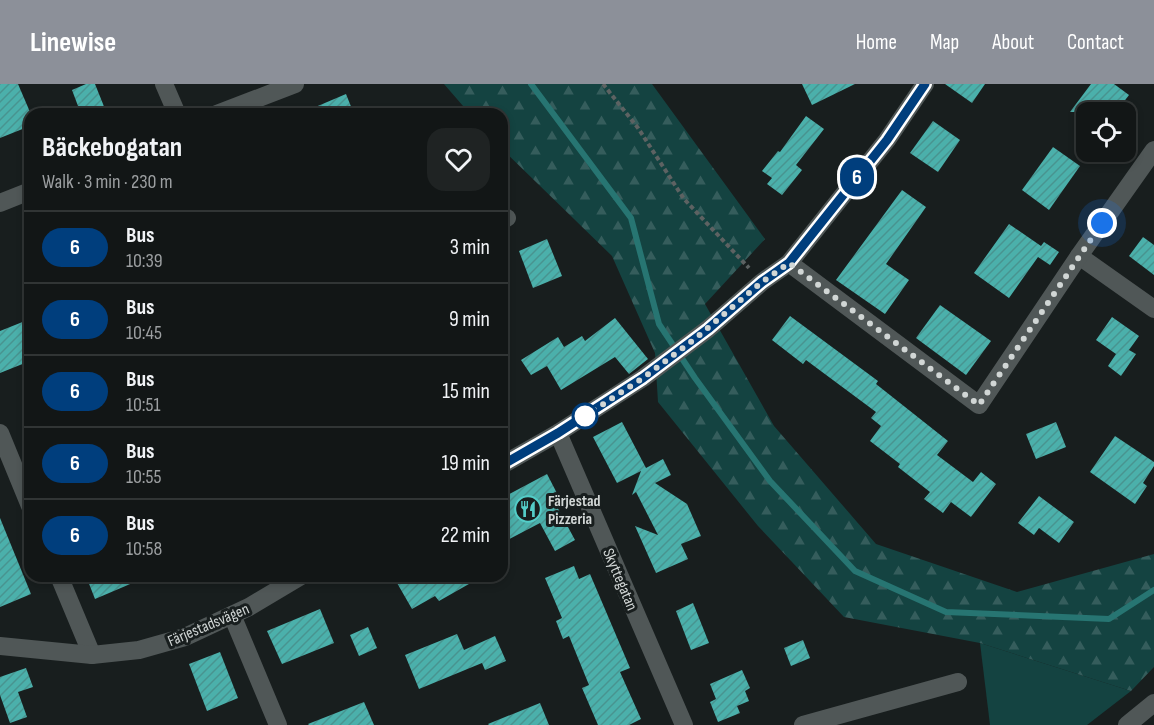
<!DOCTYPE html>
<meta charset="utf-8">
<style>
body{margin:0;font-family:"Sofia Sans Condensed",sans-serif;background:#1f2323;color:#f1f3f6;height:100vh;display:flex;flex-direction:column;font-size:22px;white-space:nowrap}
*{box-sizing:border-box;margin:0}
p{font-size:20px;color:#9c9fa1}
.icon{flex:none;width:33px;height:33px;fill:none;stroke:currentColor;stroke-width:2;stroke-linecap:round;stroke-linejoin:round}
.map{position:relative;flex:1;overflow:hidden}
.details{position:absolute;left:24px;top:24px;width:484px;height:474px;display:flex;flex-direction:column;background:#121616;border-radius:18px;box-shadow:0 3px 9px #0003,0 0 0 2px #313535}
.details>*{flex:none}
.badge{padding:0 12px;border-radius:20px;font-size:21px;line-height:39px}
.tools{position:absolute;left:1076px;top:18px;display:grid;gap:12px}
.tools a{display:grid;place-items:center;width:60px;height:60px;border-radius:12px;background:#121616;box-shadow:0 3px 9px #0003,0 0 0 2px #313535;font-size:30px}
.you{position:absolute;width:30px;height:30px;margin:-15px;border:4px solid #fff;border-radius:50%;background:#1a73e8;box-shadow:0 0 0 9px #1a73e833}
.map>.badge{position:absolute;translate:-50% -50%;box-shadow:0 0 0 3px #fff}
.round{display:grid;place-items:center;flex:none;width:63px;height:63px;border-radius:18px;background:#1f2323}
.overview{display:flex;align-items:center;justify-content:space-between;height:102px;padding:0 18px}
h1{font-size:28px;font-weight:700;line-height:45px}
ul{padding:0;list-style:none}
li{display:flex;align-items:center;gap:18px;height:72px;padding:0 18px;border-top:2px solid #313535}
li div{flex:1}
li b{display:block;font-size:22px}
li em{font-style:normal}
li .badge{min-width:66px;font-weight:700;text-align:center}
header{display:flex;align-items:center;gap:36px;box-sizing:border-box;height:84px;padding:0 30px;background:#8c9099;color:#fff}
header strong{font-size:28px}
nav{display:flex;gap:33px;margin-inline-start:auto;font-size:21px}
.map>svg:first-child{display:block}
.grass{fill:#144341}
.forest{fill:url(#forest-firs)}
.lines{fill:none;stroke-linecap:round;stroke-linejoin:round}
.stream{stroke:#277572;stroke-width:6}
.building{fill:url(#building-hatch)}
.path{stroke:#5d6262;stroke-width:4;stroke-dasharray:4.5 3;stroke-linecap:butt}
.minor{stroke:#505757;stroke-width:18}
.tertiary{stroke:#505757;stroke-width:18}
.line-casing{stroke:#fff;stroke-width:14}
.line{stroke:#003e7d;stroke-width:9}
.walk{stroke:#d1d6d5;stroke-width:6;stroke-dasharray:0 10.8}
.stop-dot{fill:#fff;stroke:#003e7d;stroke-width:3}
.labels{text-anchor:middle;stroke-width:6;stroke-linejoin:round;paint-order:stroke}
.poi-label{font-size:16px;font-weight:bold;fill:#d1d6d5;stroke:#181e1e;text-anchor:start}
.street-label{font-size:16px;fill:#d1d6d5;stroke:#181e1e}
</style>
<header>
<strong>Linewise</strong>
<nav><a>Home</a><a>Map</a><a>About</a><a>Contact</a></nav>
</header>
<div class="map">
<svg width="1154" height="641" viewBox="0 0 1154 641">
<defs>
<pattern id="forest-firs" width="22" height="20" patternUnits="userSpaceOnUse" patternTransform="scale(1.5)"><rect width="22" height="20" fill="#144341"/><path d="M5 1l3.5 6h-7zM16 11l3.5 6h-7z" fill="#355d5c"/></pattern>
<pattern id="building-hatch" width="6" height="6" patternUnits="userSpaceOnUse" patternTransform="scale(1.5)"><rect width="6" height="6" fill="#4bb0ab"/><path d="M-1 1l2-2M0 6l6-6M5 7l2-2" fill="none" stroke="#489490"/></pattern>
</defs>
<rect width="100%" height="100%" fill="#181e1e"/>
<polygon class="grass" points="980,559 1131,607 1087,641 990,641"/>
<polygon class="forest" points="444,0 652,0 765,155 705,220 774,342 876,460 1017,508 1154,470 1154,583 1131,607 980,559 844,533 758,442 658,318 655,269 612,172 503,66 502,30 470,30"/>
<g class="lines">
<polyline class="stream" points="531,0 631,134 659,240 695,294 770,397 855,487 946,528 1109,535 1154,506"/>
</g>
<g class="building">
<polygon points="0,0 18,0 30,28 30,42 0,54"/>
<polygon points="86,0 95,0 107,30 81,30 72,6"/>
<polygon points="802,0 855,0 812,21"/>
<polygon points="945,0 985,0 972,19"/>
<polygon points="1091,0 1114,0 1129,11 1116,28 1070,28"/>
<polygon points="346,10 354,30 299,30"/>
<polygon points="806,32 824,45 796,81 802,86 782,111 767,100 772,94 762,87 778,67 780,68"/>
<polygon points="933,37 960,56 938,88 910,69"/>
<polygon points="1053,63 1080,82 1049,126 1022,106"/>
<polygon points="902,106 926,123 886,180 909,196 885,230 836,196"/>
<polygon points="1009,140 1041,162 1044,158 1059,168 1050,181 1038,173 1009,214 974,189"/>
<polygon points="1143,153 1154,161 1154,191 1129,172"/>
<polygon points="547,155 562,192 533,204 519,167"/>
<polygon points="940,221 991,257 966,291 916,254"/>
<polygon points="790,232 878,297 876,300 948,357 937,371 973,398 981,388 996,400 971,433 951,418 943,429 924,415 930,408 898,383 900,380 870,357 881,342 871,334 876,328 806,276 803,280 772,256"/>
<polygon points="1112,233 1139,252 1129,266 1136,270 1121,292 1108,282 1116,270 1096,256"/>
<polygon points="615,234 648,275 629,290 615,273 561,306 547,282 531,291 521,276 558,253 564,263 582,252 585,257"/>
<polygon points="30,235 30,277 0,289 0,247"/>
<polygon points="622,338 646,384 663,375 671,391 655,399 687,420 701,452 681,460 688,475 656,489 635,442 658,451 636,408 632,411 641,387 617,399 593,353"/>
<polygon points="1056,338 1066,363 1036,375 1026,350"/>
<polygon points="1115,352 1154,378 1154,382 1143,399 1147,402 1135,420 1090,388"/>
<polygon points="547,390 561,417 555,419 575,456 555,467 540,439 502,459 502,414"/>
<polygon points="1039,412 1074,438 1059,459 1039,444 1034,451 1018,439"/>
<polygon points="0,434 31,510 0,523"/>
<polygon points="574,482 579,495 590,490 630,584 620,588 641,635 629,641 598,641 582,604 589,601 569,552 563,555 556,537 562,534 545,494"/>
<polygon points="86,492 149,492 95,515"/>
<polygon points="393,492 483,492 439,517 435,512 412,525"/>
<polygon points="693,519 709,559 691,566 676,527"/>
<polygon points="320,525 334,559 282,580 267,547"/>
<polygon points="368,543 377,564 359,572 350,551"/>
<polygon points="457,550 464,566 495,552 506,577 485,586 482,579 419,605 405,571"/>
<polygon points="803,556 810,574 791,582 784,564"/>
<polygon points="220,568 238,614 207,627 189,580"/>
<polygon points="26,584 33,603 18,608 27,633 10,639 0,611 0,593"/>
<polygon points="742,586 750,604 745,607 749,617 737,622 740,629 718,638 710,618 716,615 710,600"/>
<polygon points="364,618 374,641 309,641 308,640"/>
<polygon points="540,619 549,641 489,641 488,640"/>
</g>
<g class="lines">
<polyline class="path" points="603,0 638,44 684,115 749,184"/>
<g class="minor">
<polyline points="164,0 177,30"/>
<polyline points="217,30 295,0"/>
<polyline points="0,119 30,107"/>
<polyline points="502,136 507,134"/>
<polyline points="1079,172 1154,225"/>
<polyline points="789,179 979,321 1079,172 1154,66"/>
<polyline points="0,349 30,422"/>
<polyline points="558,349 684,641"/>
<polyline points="502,381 558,349 643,294 708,245 762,198 789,179 887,56 925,0"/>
<polyline points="59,492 92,571"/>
<polyline points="232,531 278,641"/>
<polyline points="0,562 92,571 139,566 185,553 249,523 301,492"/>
<polyline points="803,641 958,598"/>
</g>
<polyline class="tertiary" points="1127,641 1154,619"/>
</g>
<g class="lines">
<g class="line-casing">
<polyline id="line" points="502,381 558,349 643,294 708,245 762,198 789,179 887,56 925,0"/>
</g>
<use href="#line" class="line"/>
<polyline class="walk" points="585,332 643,294 696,254 762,198 789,179 979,321 1102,139"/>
</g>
<defs>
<g id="restaurant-ring" transform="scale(1.35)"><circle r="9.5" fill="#181e1e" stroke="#54cdc8" stroke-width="1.5"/><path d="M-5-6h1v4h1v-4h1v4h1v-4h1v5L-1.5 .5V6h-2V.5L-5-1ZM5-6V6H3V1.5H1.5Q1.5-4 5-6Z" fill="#54cdc8"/></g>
</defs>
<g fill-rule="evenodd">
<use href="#restaurant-ring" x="528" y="425"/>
</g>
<circle class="stop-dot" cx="585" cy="332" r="12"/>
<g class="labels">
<g class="poi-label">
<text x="548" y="422">Färjestad<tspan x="548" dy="18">Pizzeria</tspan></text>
</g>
<g class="street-label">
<text transform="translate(621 495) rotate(67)" y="6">Skyttegatan</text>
<text transform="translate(208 540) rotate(-23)" y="6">Färjestadsvägen</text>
</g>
</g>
</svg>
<div class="tools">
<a><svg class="icon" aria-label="locate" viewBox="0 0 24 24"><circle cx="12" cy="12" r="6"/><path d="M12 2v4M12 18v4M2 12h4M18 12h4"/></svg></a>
</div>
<div class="you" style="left:1102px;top:139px"></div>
<b class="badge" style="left:857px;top:93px;background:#003e7d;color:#fff">6</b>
<section class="details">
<div class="overview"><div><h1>Bäckebogatan</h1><p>Walk · 3 min · 230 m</p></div><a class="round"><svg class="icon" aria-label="heart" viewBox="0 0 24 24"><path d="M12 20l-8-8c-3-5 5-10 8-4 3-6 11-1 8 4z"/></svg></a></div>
<ul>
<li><span class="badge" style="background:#003e7d;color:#fff">6</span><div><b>Bus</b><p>10:39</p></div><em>3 min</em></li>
<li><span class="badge" style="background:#003e7d;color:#fff">6</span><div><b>Bus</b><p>10:45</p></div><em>9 min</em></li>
<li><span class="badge" style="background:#003e7d;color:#fff">6</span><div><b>Bus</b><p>10:51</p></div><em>15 min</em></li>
<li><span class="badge" style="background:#003e7d;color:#fff">6</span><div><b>Bus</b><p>10:55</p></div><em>19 min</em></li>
<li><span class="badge" style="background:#003e7d;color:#fff">6</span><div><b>Bus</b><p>10:58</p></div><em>22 min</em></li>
</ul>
</section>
</div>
